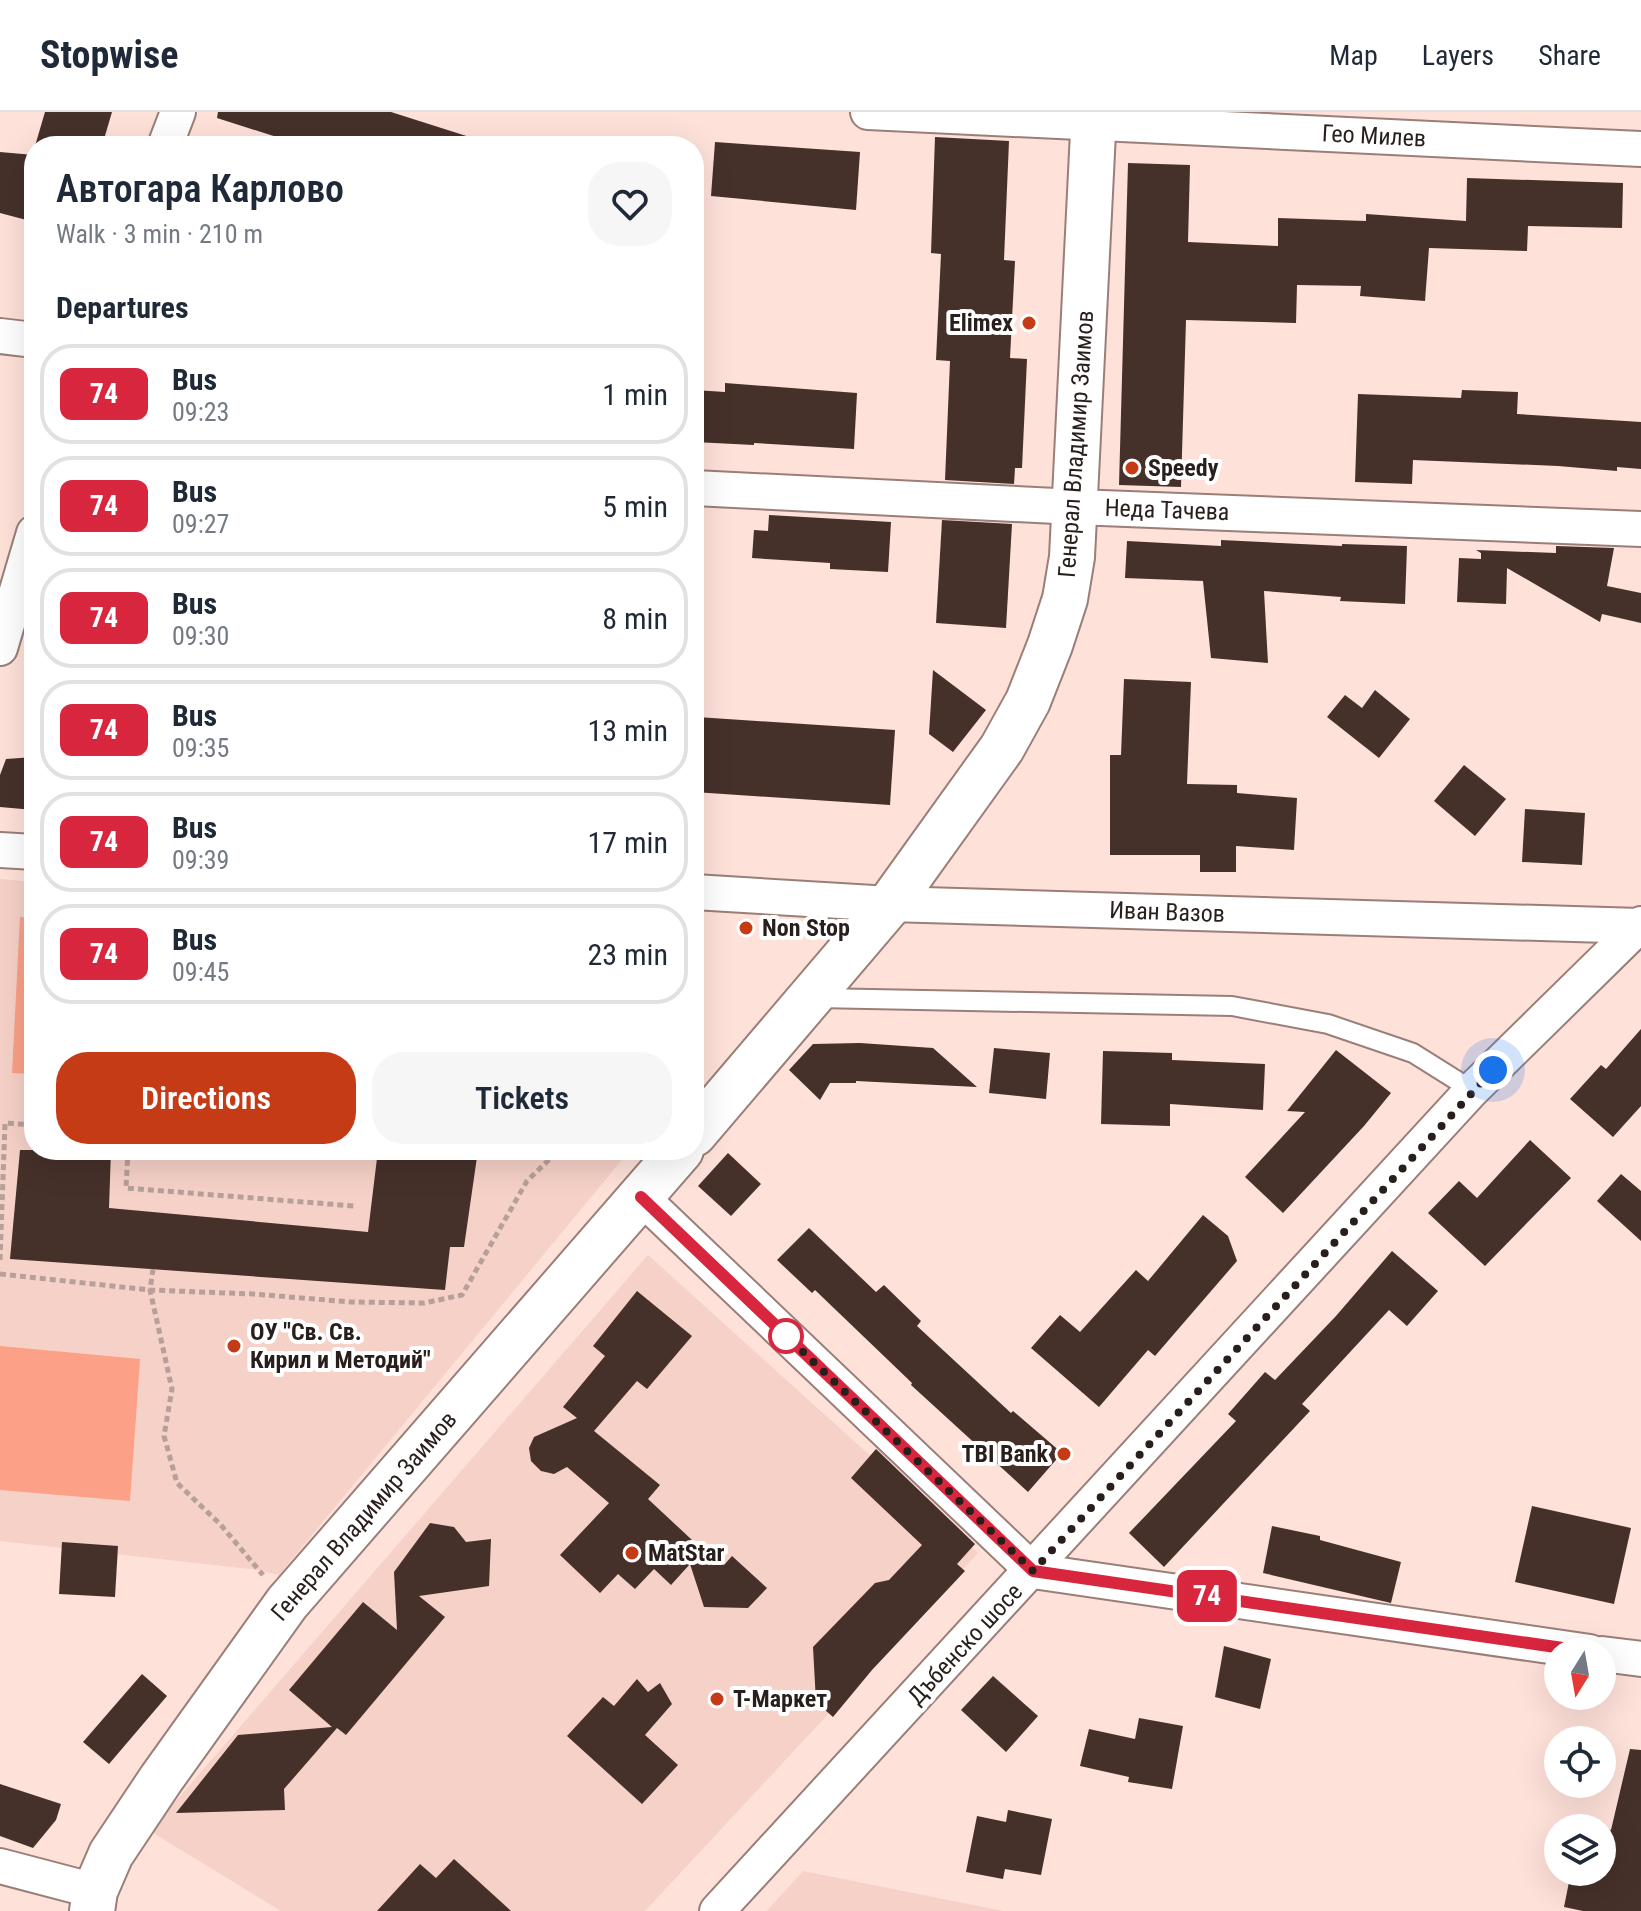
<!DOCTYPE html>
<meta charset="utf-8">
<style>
body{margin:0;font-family:"Roboto Condensed",sans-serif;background:#f6f6f7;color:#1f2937;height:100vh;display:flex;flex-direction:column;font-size:30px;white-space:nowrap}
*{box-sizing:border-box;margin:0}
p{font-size:26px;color:#747a83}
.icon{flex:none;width:44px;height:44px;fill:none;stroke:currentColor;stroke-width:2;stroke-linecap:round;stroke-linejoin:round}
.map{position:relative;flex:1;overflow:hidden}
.details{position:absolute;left:24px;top:24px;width:680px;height:1024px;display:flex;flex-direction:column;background:#fff;border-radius:32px;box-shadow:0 8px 32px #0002}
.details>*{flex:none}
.badge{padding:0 16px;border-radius:12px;font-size:28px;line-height:52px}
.needle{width:52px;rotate:191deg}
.tools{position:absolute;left:1544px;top:1526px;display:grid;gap:16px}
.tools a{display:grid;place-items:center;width:72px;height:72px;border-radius:50%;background:#fff;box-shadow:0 8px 32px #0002;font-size:40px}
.you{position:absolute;width:40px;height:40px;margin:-20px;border:6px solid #fff;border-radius:50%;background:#1a73e8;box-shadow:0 0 0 12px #1a73e833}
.map>.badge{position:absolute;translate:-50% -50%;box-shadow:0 0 0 4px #fff}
h2{padding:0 32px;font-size:30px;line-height:72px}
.round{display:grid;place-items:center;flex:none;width:84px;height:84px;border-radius:32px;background:#f6f6f7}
.headline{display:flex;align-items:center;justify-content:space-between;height:136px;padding:0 32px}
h1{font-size:38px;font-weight:600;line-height:60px}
.action{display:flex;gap:16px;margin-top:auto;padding:16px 32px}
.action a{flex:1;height:92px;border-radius:32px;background:#c43b15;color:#fff;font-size:32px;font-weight:600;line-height:92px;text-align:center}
.action a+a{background:#f6f6f7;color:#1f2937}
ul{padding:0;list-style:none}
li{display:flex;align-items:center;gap:24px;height:100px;margin:0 16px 12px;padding:0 16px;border:4px solid #e0e1e3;border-radius:32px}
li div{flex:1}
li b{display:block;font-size:30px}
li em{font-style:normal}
li .badge{min-width:88px;font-weight:700;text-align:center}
header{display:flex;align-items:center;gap:48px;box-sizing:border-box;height:112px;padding:0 40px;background:#fff;border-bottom:2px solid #e0e1e3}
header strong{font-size:38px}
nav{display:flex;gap:44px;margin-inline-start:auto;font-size:28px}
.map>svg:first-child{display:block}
.built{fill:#f6d1c7}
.green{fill:#fca088}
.building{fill:#46302a}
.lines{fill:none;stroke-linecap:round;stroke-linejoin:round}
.service-casing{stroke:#997f78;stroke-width:22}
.minor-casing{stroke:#997f78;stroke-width:38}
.tertiary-casing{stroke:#997f78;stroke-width:48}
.path{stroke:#b7a09a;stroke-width:5;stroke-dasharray:6 4;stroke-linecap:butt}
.service{stroke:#fff;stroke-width:18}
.minor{stroke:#fff;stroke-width:34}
.tertiary{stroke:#fff;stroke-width:44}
.line-casing{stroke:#fff;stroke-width:18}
.line{stroke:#d7263d;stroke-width:12}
.walk{stroke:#281e1b;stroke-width:8;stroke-dasharray:0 14.4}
.poi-dot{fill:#c43b15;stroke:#fff;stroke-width:3}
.stop-dot{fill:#fff;stroke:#d7263d;stroke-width:4}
.labels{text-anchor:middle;stroke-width:8;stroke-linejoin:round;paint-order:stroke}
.street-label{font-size:24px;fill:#281e1b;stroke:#fff}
.poi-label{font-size:24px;font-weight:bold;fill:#281e1b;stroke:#fff;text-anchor:start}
</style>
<header>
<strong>Stopwise</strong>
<nav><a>Map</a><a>Layers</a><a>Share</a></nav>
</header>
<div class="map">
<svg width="1641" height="1799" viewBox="0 0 1641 1799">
<rect width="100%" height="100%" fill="#fee1d9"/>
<g class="built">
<polygon points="0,767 34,770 34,1038 630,1038 279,1463 258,1458 0,1429"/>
<polygon points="648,1143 978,1441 645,1799 281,1799 150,1719"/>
<polygon points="803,1759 1003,1799 767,1799"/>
</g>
<g class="green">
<polygon points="20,805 34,806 34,962 12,961"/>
<polygon points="0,1234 140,1247 130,1389 0,1378"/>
</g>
<g class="building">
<polygon points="45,0 112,0 102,34 35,34"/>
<polygon points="218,0 391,0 479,28 478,34 305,34 217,6"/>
<polygon points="935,25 1009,29 1004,148 1015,149 1010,246 1027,247 1022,356 1015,356 1014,372 945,368 950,249 936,248 941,142 931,141"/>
<polygon points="715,30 860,40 856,98 711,84"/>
<polygon points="0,40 34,43 34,110 0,101"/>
<polygon points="1128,51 1190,53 1188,130 1278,134 1278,106 1366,109 1366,102 1466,109 1467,66 1623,71 1622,116 1528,114 1527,139 1429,136 1425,189 1360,184 1361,174 1297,173 1296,211 1186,208 1181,375 1119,373"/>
<polygon points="725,271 857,281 854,337 754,331 754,333 694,330 694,278 725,280"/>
<polygon points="1462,278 1518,280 1517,302 1641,310 1641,357 1617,355 1617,359 1558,354 1413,348 1412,372 1355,370 1358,282 1461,286"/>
<polygon points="769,403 891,410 888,460 830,457 830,451 752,446 754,418 768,419"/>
<polygon points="942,408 1012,412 1006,516 936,511"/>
<polygon points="1221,428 1342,434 1342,432 1407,434 1405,492 1340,489 1341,485 1264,479 1268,551 1211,546 1203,469 1125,466 1127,429 1221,434"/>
<polygon points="1556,434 1614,436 1607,474 1641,481 1641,511 1602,502 1600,510 1507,456 1506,492 1457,490 1459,446 1481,447 1481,441 1476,438 1556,441"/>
<polygon points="933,558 986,598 953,640 929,622"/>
<polygon points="1124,567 1191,570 1187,672 1237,673 1237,681 1297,686 1294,738 1236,734 1236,760 1200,760 1200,743 1110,743 1110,643 1121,643"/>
<polygon points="1375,578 1410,607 1379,646 1327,605 1345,583 1362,596"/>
<polygon points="697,605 895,618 890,693 694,680"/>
<polygon points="34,645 34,698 0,695 0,663 6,647"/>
<polygon points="1464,653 1506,687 1475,724 1434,689"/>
<polygon points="1525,697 1585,701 1582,753 1522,750"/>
<polygon points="1641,917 1641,994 1613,1025 1570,987 1601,953 1606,957"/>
<polygon points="860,931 933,936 977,975 856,969 856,971 830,971 820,988 789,958 813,932"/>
<polygon points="994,936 1050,941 1046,987 989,981"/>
<polygon points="1336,938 1391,981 1364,1014 1283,1101 1245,1065 1305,1000 1287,999"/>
<polygon points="1103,939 1172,941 1172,948 1265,952 1263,998 1170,992 1170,1014 1101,1012"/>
<polygon points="1530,1028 1571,1066 1485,1154 1428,1101 1459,1069 1477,1086"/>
<polygon points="20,1038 111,1038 109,1096 368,1120 378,1038 478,1038 464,1135 450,1135 445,1178 10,1147"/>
<polygon points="728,1041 761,1072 731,1104 698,1074"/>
<polygon points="1621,1062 1641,1079 1641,1129 1597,1089"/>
<polygon points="1203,1103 1228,1124 1237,1149 1155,1244 1148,1238 1099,1295 1031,1236 1060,1203 1080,1220 1136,1158 1148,1169"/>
<polygon points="809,1116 876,1180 884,1173 921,1209 917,1214 1011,1301 1013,1299 1062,1341 1028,1380 911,1273 912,1271 815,1178 812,1181 777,1148"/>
<polygon points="1392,1139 1438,1179 1407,1214 1389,1198 1302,1292 1310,1299 1164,1455 1129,1421 1236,1309 1228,1302 1265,1260 1275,1268 1336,1204"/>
<polygon points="637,1179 692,1224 647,1277 637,1269 594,1319 660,1373 648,1387 706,1441 708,1439 724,1453 732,1444 767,1476 748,1496 704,1495 690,1452 671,1473 654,1457 635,1477 618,1462 600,1481 560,1443 609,1391 567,1355 554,1362 541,1359 531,1349 529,1336 534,1325 577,1306 563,1295 605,1244 593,1234"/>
<polygon points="876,1337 975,1432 957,1452 965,1459 872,1558 833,1605 816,1590 813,1535 875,1471 889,1468 922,1433 851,1366"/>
<polygon points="1532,1394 1631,1416 1614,1492 1515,1470"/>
<polygon points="430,1411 454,1415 466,1430 491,1427 489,1474 419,1484 445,1505 346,1623 337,1616 284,1677 285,1698 176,1701 238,1623 332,1615 289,1578 363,1490 397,1518 394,1460"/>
<polygon points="1272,1414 1320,1424 1320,1428 1401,1450 1391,1491 1263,1461"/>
<polygon points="62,1430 118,1434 115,1485 59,1482"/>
<polygon points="1224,1534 1271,1547 1260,1597 1215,1585"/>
<polygon points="142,1562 167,1584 109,1652 83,1630"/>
<polygon points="993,1564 1038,1604 1006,1640 961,1598"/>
<polygon points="637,1567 648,1580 660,1571 672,1592 645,1623 678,1653 642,1692 567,1624 603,1585 614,1594"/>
<polygon points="1139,1606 1183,1614 1172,1677 1128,1670 1129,1665 1080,1654 1089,1617 1135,1627"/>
<polygon points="1630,1637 1641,1638 1641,1799 1583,1799 1564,1795 1571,1760 1602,1760 1602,1716 1611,1718"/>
<polygon points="0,1672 61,1692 56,1708 33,1736 0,1724"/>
<polygon points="1008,1698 1052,1707 1041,1763 1005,1757 1003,1767 966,1760 977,1704 1006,1710"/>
<polygon points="454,1747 511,1799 377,1799 420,1752 436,1766"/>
</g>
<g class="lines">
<g class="service-casing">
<polyline id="service" points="817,886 1232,894 1328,912 1413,941 1472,978"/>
</g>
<g class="minor-casing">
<g id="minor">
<polyline points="868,0 1641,37"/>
<polyline points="165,34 178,0"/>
<polyline points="0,224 34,228"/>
<polyline points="694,376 1076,395 1641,417"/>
<polyline points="0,536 34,421"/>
<polyline points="0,738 34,740"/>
<polyline points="694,780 890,792 1640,814"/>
<polyline points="641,1085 1033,1459 1590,1540"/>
<polyline points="1602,1542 1641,1547"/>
<polyline points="0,1754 95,1779"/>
<polyline points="717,1799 1472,978 1641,812"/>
</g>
</g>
<g class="tertiary-casing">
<g id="tertiary">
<polyline points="694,1022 890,792 1002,636 1028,589 1050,533 1065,487 1072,445 1094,0"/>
<polyline points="92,1799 95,1779 111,1742 161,1667 287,1491 681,1038"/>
</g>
</g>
<g class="path">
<polyline points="128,1038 126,1076 354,1094"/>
<polyline points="0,1148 5,1011 34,1013"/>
<polyline points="153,1157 150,1178 172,1277 164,1324 177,1371 220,1412 263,1463"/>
<polyline points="0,1162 150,1178 253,1182 351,1190 424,1191 462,1183 527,1069 559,1038"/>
</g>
<use href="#service" class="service"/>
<use href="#minor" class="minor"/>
<use href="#tertiary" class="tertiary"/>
</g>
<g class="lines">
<g class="line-casing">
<polyline id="line" points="641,1085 1033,1459 1590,1540"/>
</g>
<use href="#line" class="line"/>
<polyline class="walk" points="786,1224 779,1217 1033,1459 1493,958"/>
</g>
<g class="poi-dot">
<circle cx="1029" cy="211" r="8"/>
<circle cx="1132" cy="356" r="8"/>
<circle cx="746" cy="816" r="8"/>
<circle cx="234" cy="1234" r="8"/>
<circle cx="1064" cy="1342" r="8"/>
<circle cx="632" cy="1441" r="8"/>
<circle cx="717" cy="1587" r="8"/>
</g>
<circle class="stop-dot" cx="786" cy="1224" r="16"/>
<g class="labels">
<g class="street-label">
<text transform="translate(1374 24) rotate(3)" y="8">Гео Милев</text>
<text transform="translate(1076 332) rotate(-86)" y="8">Генерал Владимир Заимов</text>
<text transform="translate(1167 398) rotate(2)" y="8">Неда Тачева</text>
<text transform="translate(1167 800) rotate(2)" y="8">Иван Вазов</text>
<text transform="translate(364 1404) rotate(-49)" y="8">Генерал Владимир Заимов</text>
<text transform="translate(965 1532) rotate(-47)" y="8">Дъбенско шосе</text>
</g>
<g class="poi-label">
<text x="1013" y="219" text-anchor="end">Elimex</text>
<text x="1148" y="364">Speedy</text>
<text x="762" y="824">Non Stop</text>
<text x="250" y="1228">ОУ "Св. Св.<tspan x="250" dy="28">Кирил и Методий"</tspan></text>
<text x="1048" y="1350" text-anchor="end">TBI Bank</text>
<text x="648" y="1449">MatStar</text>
<text x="733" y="1595">Т-Маркет</text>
</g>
</g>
</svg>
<div class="tools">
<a><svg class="needle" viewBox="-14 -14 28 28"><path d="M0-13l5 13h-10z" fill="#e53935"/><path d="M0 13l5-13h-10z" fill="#747a83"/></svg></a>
<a><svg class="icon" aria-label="locate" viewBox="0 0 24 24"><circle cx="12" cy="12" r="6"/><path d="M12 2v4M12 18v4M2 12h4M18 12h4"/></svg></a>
<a><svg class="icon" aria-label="layers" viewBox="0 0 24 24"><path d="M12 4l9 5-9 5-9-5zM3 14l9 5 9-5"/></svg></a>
</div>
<div class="you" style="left:1493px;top:958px"></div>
<b class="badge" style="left:1207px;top:1484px;background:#d7263d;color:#fff">74</b>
<section class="details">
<div class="headline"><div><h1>Автогара Карлово</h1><p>Walk · 3 min · 210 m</p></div><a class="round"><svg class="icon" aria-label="heart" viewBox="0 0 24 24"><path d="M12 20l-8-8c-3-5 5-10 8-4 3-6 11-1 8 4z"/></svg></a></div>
<h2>Departures</h2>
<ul>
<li><span class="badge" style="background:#d7263d;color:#fff">74</span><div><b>Bus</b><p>09:23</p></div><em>1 min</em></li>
<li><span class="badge" style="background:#d7263d;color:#fff">74</span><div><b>Bus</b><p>09:27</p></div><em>5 min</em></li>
<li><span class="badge" style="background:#d7263d;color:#fff">74</span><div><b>Bus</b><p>09:30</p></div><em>8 min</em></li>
<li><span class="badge" style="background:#d7263d;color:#fff">74</span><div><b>Bus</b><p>09:35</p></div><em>13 min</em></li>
<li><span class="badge" style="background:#d7263d;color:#fff">74</span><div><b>Bus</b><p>09:39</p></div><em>17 min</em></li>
<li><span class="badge" style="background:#d7263d;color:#fff">74</span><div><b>Bus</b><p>09:45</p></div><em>23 min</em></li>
</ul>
<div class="action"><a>Directions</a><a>Tickets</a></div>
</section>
</div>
